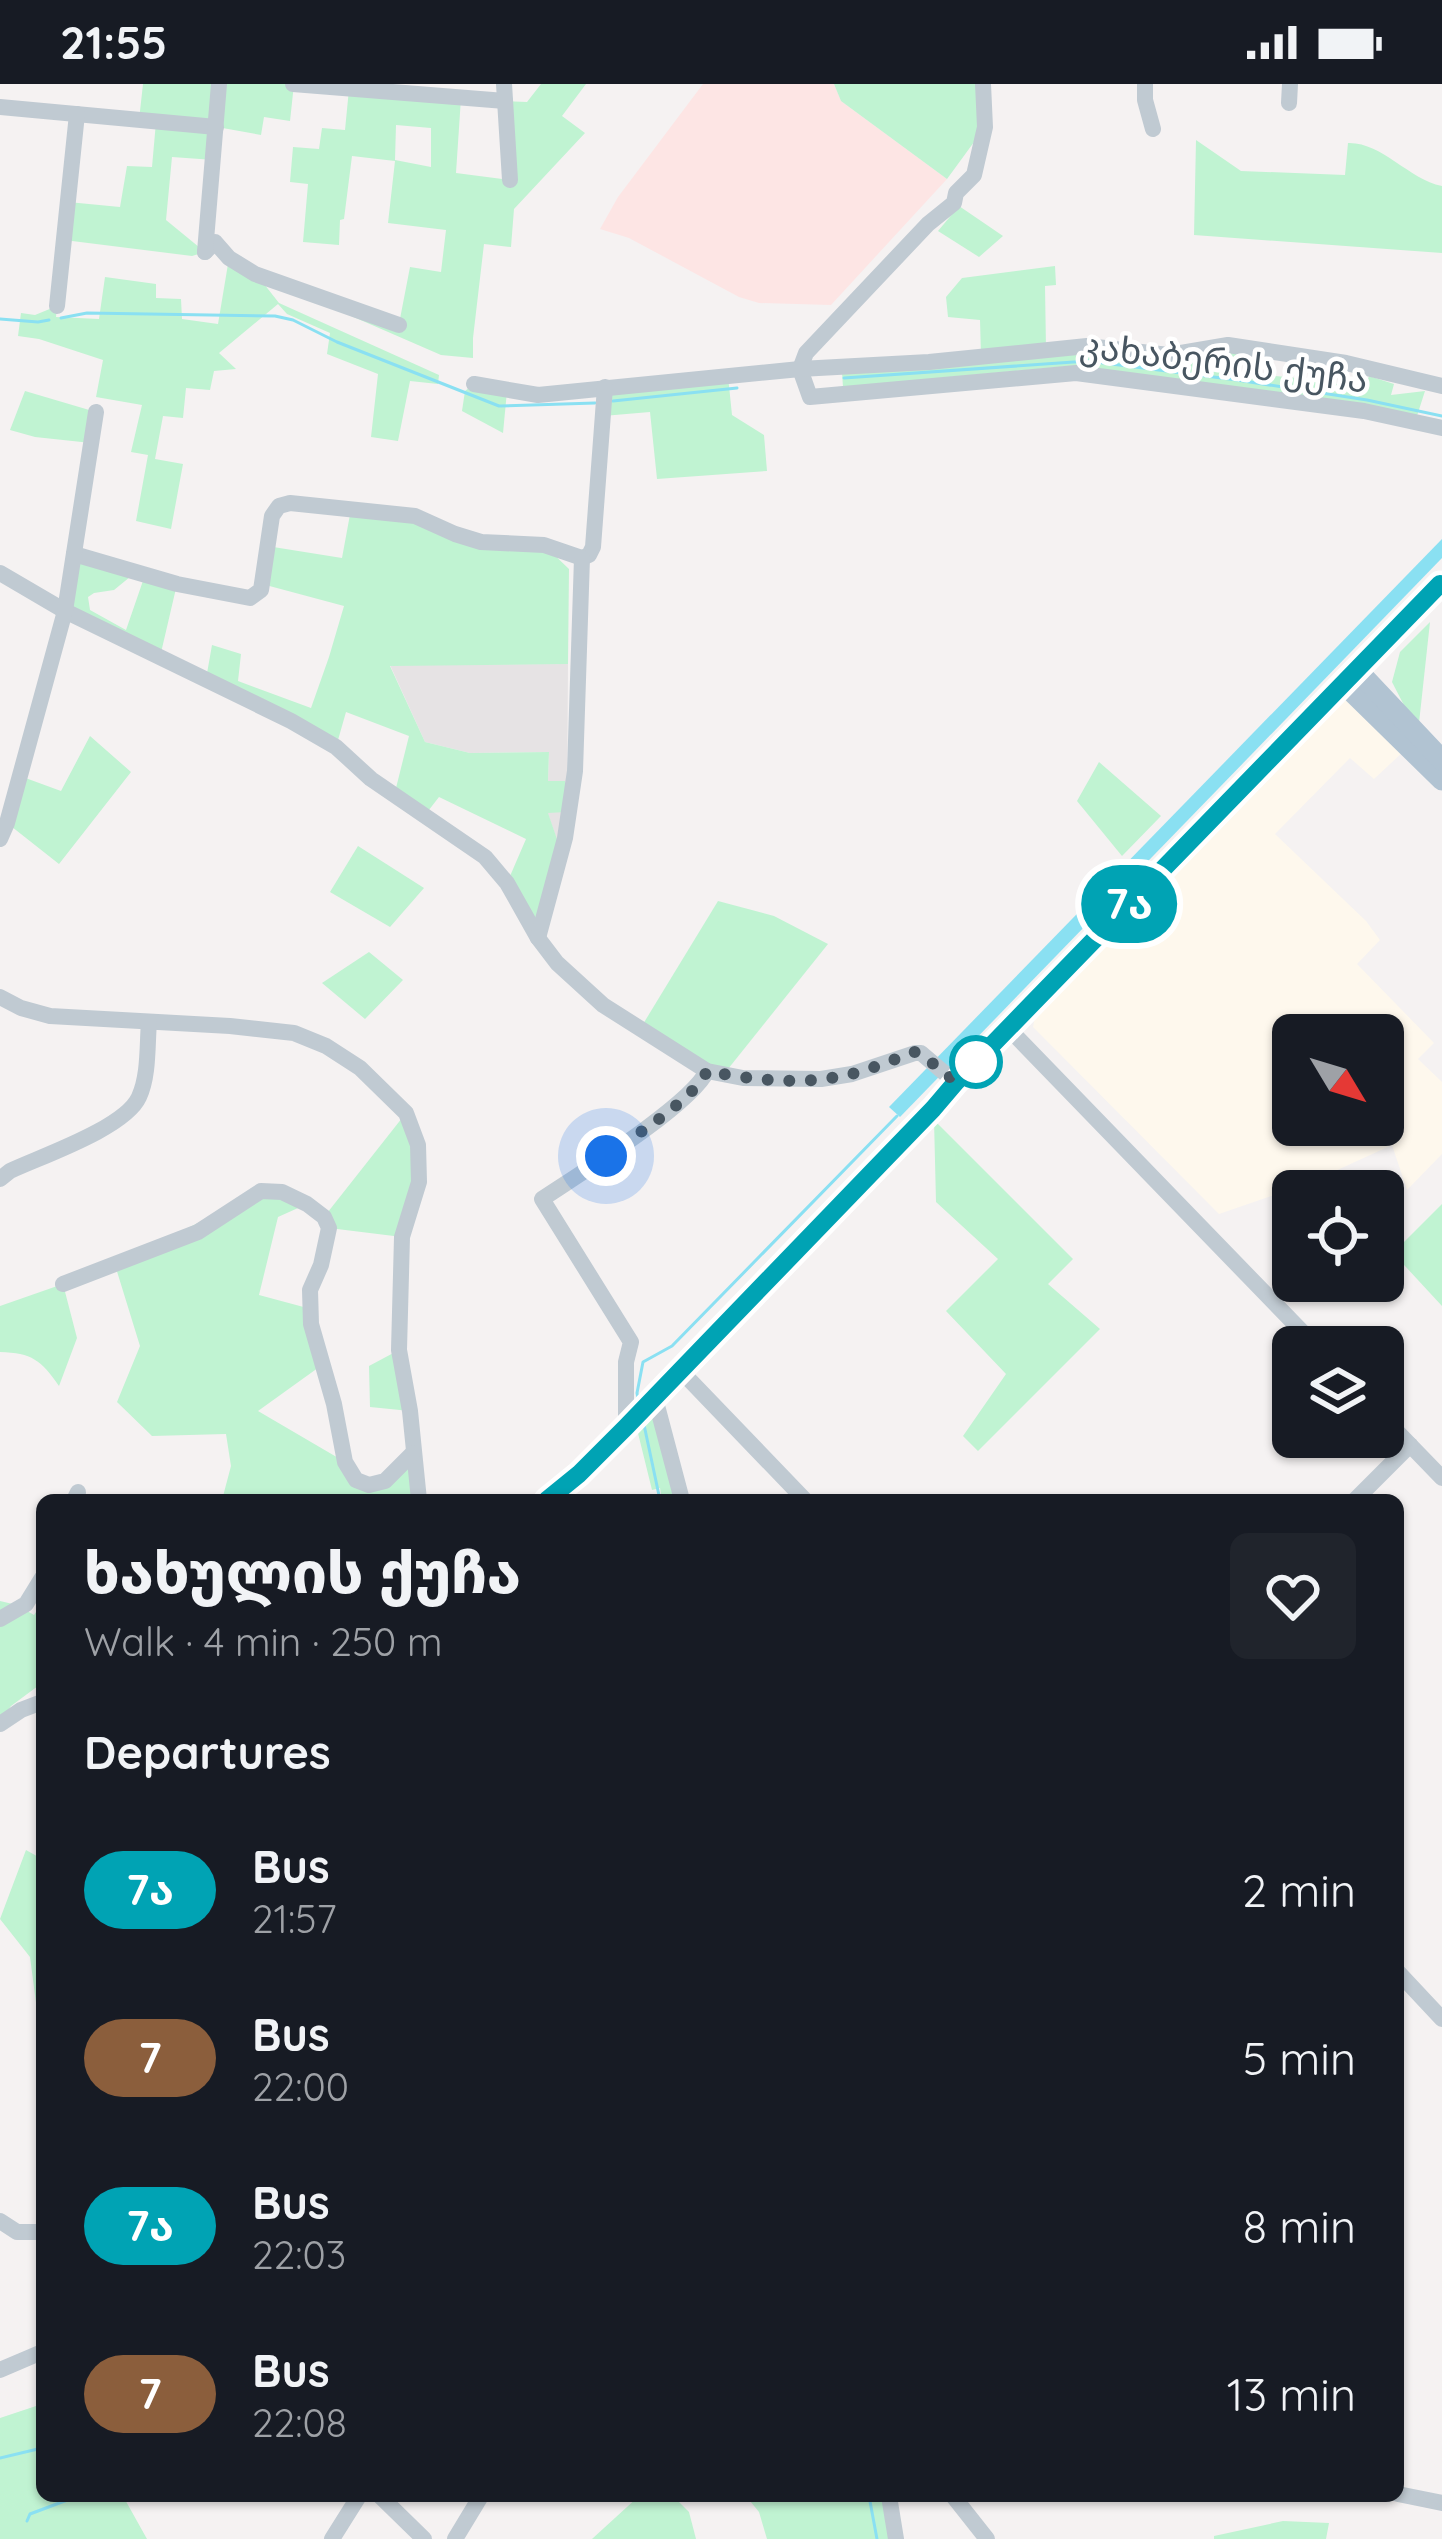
<!DOCTYPE html>
<meta charset="utf-8">
<style>
body{margin:0;font-family:Quicksand,"Noto Sans Georgian",sans-serif;background:#20242c;color:#f1f3f6;height:100vh;display:flex;flex-direction:column;font-size:45px;white-space:nowrap}
*{box-sizing:border-box;margin:0}
p{font-size:39px;color:#9ea1a6}
.icon{flex:none;width:66px;height:66px;fill:none;stroke:currentColor;stroke-width:2;stroke-linecap:round;stroke-linejoin:round}
.map{position:relative;flex:1;overflow:hidden}
.details{position:absolute;left:36px;top:1410px;width:1368px;height:1008px;display:flex;flex-direction:column;background:#171b24;border-radius:18px;box-shadow:0 3px 9px #0004}
.details>*{flex:none}
.badge{padding:0 24px;border-radius:39px;font-size:42px;line-height:78px}
.needle{width:78px;rotate:128deg}
.buttons{position:absolute;left:1272px;top:930px;display:grid;gap:24px}
.buttons a{display:grid;place-items:center;width:132px;height:132px;border-radius:18px;background:#171b24;box-shadow:0 3px 9px #0004;font-size:60px}
.you{position:absolute;width:60px;height:60px;margin:-30px;border:9px solid #fff;border-radius:50%;background:#1a73e8;box-shadow:0 0 0 18px #1a73e833}
.map>.badge{position:absolute;translate:-50% -50%;box-shadow:0 0 0 6px #fff}
h2{padding:0 48px;font-size:45px;line-height:108px}
.round{display:grid;place-items:center;flex:none;width:126px;height:126px;border-radius:18px;background:#20242c}
.headline{display:flex;align-items:center;justify-content:space-between;height:204px;padding:0 48px}
h1{font-size:57px;font-weight:800;line-height:90px}
ul{padding:0;list-style:none}
li{display:flex;align-items:center;gap:36px;height:168px;padding:0 48px}
li div{flex:1}
li b{display:block;font-size:45px}
li em{font-style:normal}
li .badge{min-width:132px;font-weight:700;text-align:center}
.status{display:flex;justify-content:space-between;align-items:center;height:84px;padding:0 60px;background:#171b24;direction:ltr}
.status svg{height:33px;fill:currentColor}
.map>svg:first-child{display:block}
.commercial{fill:#fef8ed;fill-rule:evenodd}
.education{fill:#e6e3e4}
.medical{fill:#fde5e4}
.green{fill:#c0f3d2;fill-rule:evenodd}
.water{fill:#8ae0f2}
.lines{fill:none;stroke-linecap:round;stroke-linejoin:round}
.stream{stroke:#8ae0f2;stroke-width:3}
.minor{stroke:#c0cad2;stroke-width:16}
.major{stroke:#b1c3d2;stroke-width:21}
.line-casing{stroke:#fff;stroke-width:27}
.line{stroke:#00a3b4;stroke-width:18}
.walk{stroke:#485661;stroke-width:12;stroke-dasharray:0 21.6}
.stop-dot{fill:#fff;stroke:#00a3b4;stroke-width:6}
.labels{text-anchor:middle;stroke-width:9;stroke-linejoin:round;paint-order:stroke}
.street-label{font-size:36px;fill:#485661;stroke:#fff}
</style>
<div class="status"><b>21:55</b><svg viewBox="0 0 49 12"><path d="M0 12V9h3v3zM5 12V6h3v6zM10 12V3h3v9zM15 12V0h3v12zM26 1h20v11H26zM47 4h2v5h-2z"/></svg></div>
<div class="map">
<svg width="1442" height="2455" viewBox="0 0 1442 2455">
<rect width="100%" height="100%" fill="#f5f2f2"/>
<path class="commercial" d="M1344,609L1404,667L1374,695L1350,674L1275,750L1366,837L1380,856L1357,880L1434,959L1418,975L1442,998V1070L1407,1106L1392,1061L1309,1099L1219,1130L1033,943L1037,923ZM1293,951H1383V1041H1293Z"/>
<polygon class="education" points="568,580 567,728 558,759 547,727 549,668 470,669 425,658 390,581"/>
<polygon class="medical" points="703,0 834,0 841,17 947,95 831,221 759,219 739,213 629,154 600,145 618,113"/>
<g class="green">
<polygon points="143,0 294,0 290,37 264,33 261,51 217,43 214,76 172,73 166,136 205,168 192,172 64,156 68,118 120,123 127,82 152,83 156,38 139,36"/>
<path d="M541,0H586L562,32L585,49L514,125L511,163L484,160L473,254V274L441,271L257,191L279,219L439,291L438,300L410,297L398,357L371,353L378,290L327,270L330,249L287,230L278,220L219,269L236,285L214,287L210,306L186,304L183,334L163,332L155,375L183,380L171,445L136,437L148,371L131,368L142,321L96,313L103,276L39,255L18,252L21,229L35,231L57,222L56,233L99,235L105,193L156,200V214L181,215L182,235L218,240L229,174L399,240L410,183L441,188L446,146L388,139L395,77L352,72L344,135L340,136L339,161L303,158L308,100L290,98L293,63L319,65L322,44L345,46L349,5L461,14L456,89L510,96L505,17L527,18ZM396,41L431,44V83L395,76Z"/>
<polygon points="834,0 983,0 985,43 947,95 841,17"/>
<path d="M1196,56L1241,87L1345,91L1348,59C1382,58 1408,95 1442,102V169L1194,151Z"/>
<polygon points="959,122 1003,152 979,173 938,147"/>
<polygon points="1055,182 1056,201 1045,202 1046,265 981,272 980,236 948,233 946,213 962,194"/>
<polygon points="1090,267 1237,267 1245,274 1235,288 1328,297 1363,309 1369,292 1394,300 1391,311 1425,307 1416,335 1070,282 843,303 842,289"/>
<polygon points="728,292 732,331 764,351 767,387 657,395 650,328 603,332 605,303"/>
<polygon points="474,300 507,307 503,349 462,327 465,307"/>
<polygon points="25,307 96,328 91,359 35,353 10,346"/>
<polygon points="351,425 415,432 455,450 544,461 569,485 568,580 390,582 425,658 470,669 549,668 548,697 565,697 566,728 548,729 558,758 538,854 507,799 526,755 439,713 425,731 394,712 409,652 346,628 336,663 206,595 212,561 241,570 238,597 311,624 329,573 344,522 262,500 267,462 342,474"/>
<polygon points="74,470 136,488 114,506 94,509 88,513 90,526 126,546 145,491 177,500 160,573 65,527"/>
<polygon points="1430,538 1419,639 1407,627 1392,598 1400,568"/>
<polygon points="90,652 131,688 59,780 7,739 20,692 61,707"/>
<polygon points="1099,678 1161,732 1122,772 1077,717"/>
<polygon points="358,762 424,804 390,843 330,808"/>
<polygon points="718,817 774,832 828,860 724,990 640,945"/>
<polygon points="369,868 403,896 365,935 322,899"/>
<polygon points="406,1029 418,1061 402,1153 329,1144 324,1133"/>
<polygon points="934,1036 1073,1175 1048,1200 1100,1245 978,1367 963,1352 1006,1290 946,1227 998,1175 936,1118"/>
<polygon points="261,1107 307,1120 278,1133 259,1211 311,1225 322,1281 258,1327 340,1375 368,1407 408,1379 414,1416 222,1416 231,1382 226,1350 152,1352 117,1318 140,1262 115,1181"/>
<polygon points="1442,1120 1442,1222 1393,1169"/>
<path d="M63,1200L77,1254L59,1302C41,1276 32,1269 0,1268V1222Z"/>
<polygon points="399,1266 410,1327 370,1323 369,1282"/>
<polygon points="653,1327 679,1416 662,1416 660,1404 652,1406 636,1341"/>
<polygon points="0,1517 17,1521 34,1531 42,1519 42,1599 11,1622 0,1637"/>
<polygon points="26,1766 42,1775 42,1964 30,1873 0,1835"/>
<polygon points="42,2320 42,2412 123,2412 147,2455 0,2455 0,2334"/>
<polygon points="639,2412 673,2412 689,2428 696,2455 592,2455"/>
<polygon points="746,2412 885,2412 894,2455 767,2455 759,2428"/>
<polygon points="1283,2437 1329,2439 1326,2455 1214,2455 1214,2452"/>
</g>
<polygon class="water" points="1442,455 1442,474 900,1033 889,1023"/>
<g class="lines">
<g class="stream">
<polyline points="61,234 87,229 275,232 293,236 337,258 499,322 595,319"/>
<polyline points="0,235 38,238 49,236"/>
<polyline points="844,294 1088,277 1237,296 1367,316 1442,332"/>
<polyline points="613,317 737,304"/>
<polyline points="639,1320 637,1309 643,1278 672,1262 897,1032"/>
<polyline points="643,1336 660,1416"/>
<polyline points="0,2374 42,2364"/>
<polyline points="869,2412 877,2455"/>
<polyline points="27,2437 30,2430 78,2412"/>
</g>
<g class="minor">
<polyline points="293,0 505,17"/>
<polyline points="504,0 510,96"/>
<polyline points="983,0 985,43 974,91 956,109 954,119 928,140 806,269 800,285 810,313 1076,289 1364,327 1442,344"/>
<polyline points="1145,0 1145,16 1153,45"/>
<polyline points="1289,19 1290,0"/>
<polyline points="0,23 216,43"/>
<polyline points="205,168 215,158 229,174 255,190 399,241"/>
<polyline points="205,168 219,0"/>
<polyline points="57,222 77,30"/>
<polyline points="474,300 538,311 800,285 929,278 1087,262 1169,271 1228,261 1346,279 1442,302"/>
<polyline points="74,470 177,500 250,514 261,506 272,432 279,422 290,419 415,432 455,450 481,458 544,461 582,474 589,471 593,463 605,303"/>
<polyline points="0,489 65,527 291,637 336,663 371,695 485,773 507,799 538,854 557,879 603,921 707,987 743,994 821,995 852,990 915,969 921,969 955,998"/>
<polyline points="0,755 7,739 65,527 96,328"/>
<polyline points="538,854 565,754 575,687 582,474"/>
<polyline points="0,913 21,924 50,932 230,942 294,949 326,962 360,984 406,1029 418,1061 419,1098 402,1153 399,1266 410,1327 419,1416"/>
<polyline points="1008,944 1317,1263"/>
<path d="M0,1095L10,1087C42,1072 125,1044 139,1013C149,991 147,962 149,938"/>
<polyline points="63,1200 198,1148 261,1107 282,1108 307,1120 324,1133 329,1144 321,1181 310,1206 311,1240 334,1320 345,1378 356,1396 369,1401 385,1397 413,1369"/>
<polyline points="681,1287 805,1416"/>
<polyline points="655,1314 682,1416"/>
<polyline points="1383,1333 1442,1394"/>
<path d="M626,1343V1278L631,1258L542,1115C578,1091 691,1021 707,987"/>
<polyline points="74,1416 78,1408"/>
<polyline points="547,1416 579,1390 626,1343 933,1025 955,998 1344,600"/>
<polyline points="1355,1416 1410,1361"/>
<polyline points="0,1535 26,1520 42,1494"/>
<polyline points="0,1640 21,1626 42,1618"/>
<polyline points="1398,1888 1442,1935"/>
<polyline points="0,2137 17,2148 42,2148"/>
<polyline points="0,2286 42,2268"/>
<polyline points="1398,2410 1442,2419"/>
<polyline points="380,2412 424,2455"/>
<polyline points="889,2412 896,2455"/>
<polyline points="953,2412 987,2455"/>
<polyline points="332,2455 359,2412"/>
<polyline points="455,2455 481,2412"/>
</g>
<g class="major">
<polyline points="1442,498 1344,600 1442,696"/>
<polyline points="1357,586 1442,676"/>
</g>
</g>
<g class="lines">
<g class="line-casing">
<polyline id="line" points="547,1416 579,1390 626,1343 933,1025 956,998 1440,500 1442,502"/>
</g>
<use href="#line" class="line"/>
<path class="walk" d="M606,1072C633,1053 694,1015 707,987C754,996 804,1002 851,990C873,985 894,975 915,968L926,974L956,998L976,978"/>
</g>
<circle class="stop-dot" cx="976" cy="978" r="24"/>
<g class="labels">
<g class="street-label">
<text transform="translate(1224 278) rotate(7)" y="13">კახაბერის ქუჩა</text>
</g>
</g>
</svg>
<div class="buttons">
<a><svg class="needle" viewBox="-14 -14 28 28"><path d="M0-13l5 13h-10z" fill="#e53935"/><path d="M0 13l5-13h-10z" fill="#9ea1a6"/></svg></a>
<a><svg class="icon" aria-label="locate" viewBox="0 0 24 24"><circle cx="12" cy="12" r="6"/><path d="M12 2v4M12 18v4M2 12h4M18 12h4"/></svg></a>
<a><svg class="icon" aria-label="layers" viewBox="0 0 24 24"><path d="M12 4l9 5-9 5-9-5zM3 14l9 5 9-5"/></svg></a>
</div>
<div class="you" style="left:606px;top:1072px"></div>
<b class="badge" style="left:1129px;top:820px;background:#00a3b4;color:#fff">7ა</b>
<section class="details">
<div class="headline"><div><h1>ხახულის ქუჩა</h1><p>Walk · 4 min · 250 m</p></div><a class="round"><svg class="icon" aria-label="heart" viewBox="0 0 24 24"><path d="M12 20l-8-8c-3-5 5-10 8-4 3-6 11-1 8 4z"/></svg></a></div>
<h2>Departures</h2>
<ul>
<li><span class="badge" style="background:#00a3b4;color:#fff">7ა</span><div><b>Bus</b><p>21:57</p></div><em>2 min</em></li>
<li><span class="badge" style="background:#8b5e3c;color:#fff">7</span><div><b>Bus</b><p>22:00</p></div><em>5 min</em></li>
<li><span class="badge" style="background:#00a3b4;color:#fff">7ა</span><div><b>Bus</b><p>22:03</p></div><em>8 min</em></li>
<li><span class="badge" style="background:#8b5e3c;color:#fff">7</span><div><b>Bus</b><p>22:08</p></div><em>13 min</em></li>
</ul>
</section>
</div>
